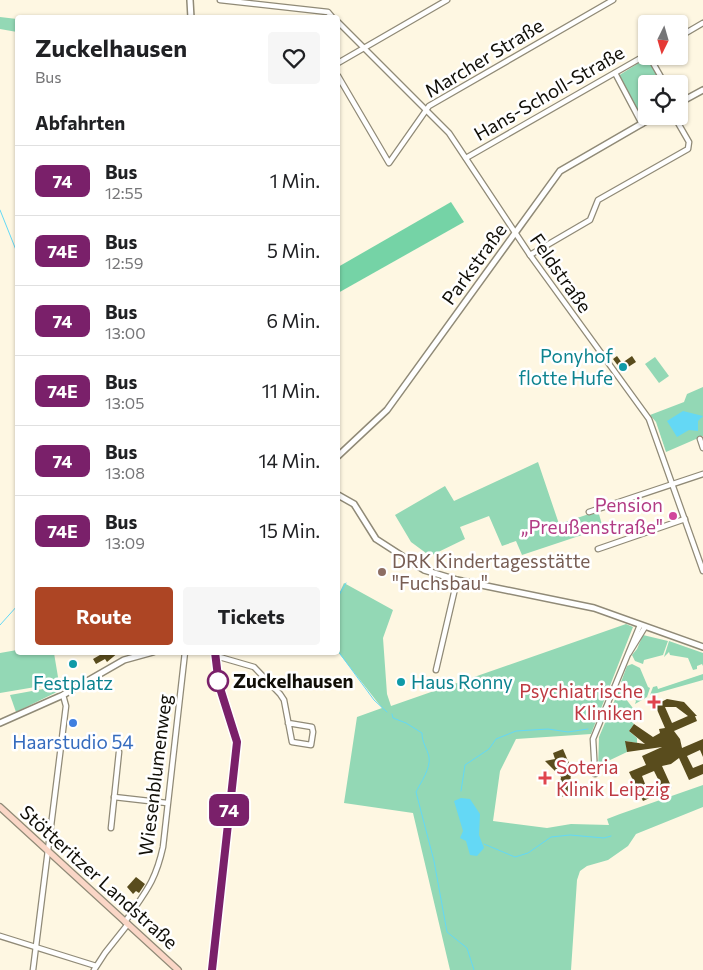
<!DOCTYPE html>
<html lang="de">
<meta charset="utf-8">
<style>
body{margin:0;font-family:Commissioner,sans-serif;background:#f6f6f6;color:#202124;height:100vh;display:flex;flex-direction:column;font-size:19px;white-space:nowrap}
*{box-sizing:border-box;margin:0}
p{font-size:16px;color:#757577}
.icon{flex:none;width:28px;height:28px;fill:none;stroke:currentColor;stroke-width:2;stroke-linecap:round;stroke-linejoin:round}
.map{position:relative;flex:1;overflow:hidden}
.drawer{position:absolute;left:15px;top:15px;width:325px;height:640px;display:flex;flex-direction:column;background:#fff;border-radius:5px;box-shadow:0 1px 4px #0004}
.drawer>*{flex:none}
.badge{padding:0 10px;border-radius:8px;font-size:18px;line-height:32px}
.needle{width:32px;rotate:185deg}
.controls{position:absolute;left:638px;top:15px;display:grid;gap:10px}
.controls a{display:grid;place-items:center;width:50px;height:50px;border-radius:5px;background:#fff;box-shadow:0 1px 4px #0004;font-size:25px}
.map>.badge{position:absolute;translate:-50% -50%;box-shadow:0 0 0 2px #fff}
h2{padding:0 20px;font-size:19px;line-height:45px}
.round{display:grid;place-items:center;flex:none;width:52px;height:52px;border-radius:5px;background:#f6f6f6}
.summary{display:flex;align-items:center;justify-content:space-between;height:85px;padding:0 20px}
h1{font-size:24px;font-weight:700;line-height:38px}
.primary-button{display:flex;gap:10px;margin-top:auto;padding:10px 20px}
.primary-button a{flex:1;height:58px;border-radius:5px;background:#ad4524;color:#fff;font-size:20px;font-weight:700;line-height:58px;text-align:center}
.primary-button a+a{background:#f6f6f6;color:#202124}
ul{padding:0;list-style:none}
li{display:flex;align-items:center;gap:15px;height:70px;padding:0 20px;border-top:1px solid #e0e0e0}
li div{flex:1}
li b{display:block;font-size:19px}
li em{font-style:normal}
li .badge{min-width:55px;font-weight:700;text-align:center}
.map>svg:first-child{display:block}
.green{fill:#93d8b5}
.forest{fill:#75d3a6}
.water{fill:#64d8f5}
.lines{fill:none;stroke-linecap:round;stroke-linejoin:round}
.stream{stroke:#64d8f5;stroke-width:1}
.building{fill:#594c1d;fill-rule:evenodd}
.minor-casing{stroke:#908a77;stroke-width:7}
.tertiary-casing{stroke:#908a77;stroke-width:8}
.secondary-casing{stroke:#908a77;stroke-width:8}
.minor{stroke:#fff;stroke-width:4.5}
.tertiary{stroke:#fff;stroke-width:5}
.secondary{stroke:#fad6c6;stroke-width:5.5}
.line-casing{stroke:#fff;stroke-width:11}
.line{stroke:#7a206a;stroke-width:8}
.culture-dot{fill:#0f9aa8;stroke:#fff;stroke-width:2}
.hotel-dot{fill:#d1479c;stroke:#fff;stroke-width:2}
.education-dot{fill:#8d6e63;stroke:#fff;stroke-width:2}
.stop-dot{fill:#fff;stroke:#7a206a;stroke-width:2.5}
.health-dot{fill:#e0444e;stroke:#fff;stroke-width:2}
.shop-dot{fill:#3f7fe0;stroke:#fff;stroke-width:2}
.labels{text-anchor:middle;stroke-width:5;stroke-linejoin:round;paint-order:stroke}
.street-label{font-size:19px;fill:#100e07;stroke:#fff}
.culture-label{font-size:19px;fill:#0d838f;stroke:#fff;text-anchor:end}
.hotel-label{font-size:19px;fill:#b23c85;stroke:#fff;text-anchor:end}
.education-label{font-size:19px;fill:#785e54;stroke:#fff;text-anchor:start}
.stop-label{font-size:19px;font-weight:bold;fill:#100e07;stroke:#fff;text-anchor:start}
.health-label{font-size:19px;fill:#be3a42;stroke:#fff;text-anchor:end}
.shop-label{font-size:19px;fill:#366cbe;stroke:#fff}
</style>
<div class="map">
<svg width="703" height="970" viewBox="0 0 703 970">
<rect width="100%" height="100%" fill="#fef7e2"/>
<g class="green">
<polygon points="0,17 17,19 17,32 0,29"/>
<polygon points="648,57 662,84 646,84 646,116 650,116 642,121 618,76"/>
<polygon points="655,357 669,376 659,383 645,364"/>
<polygon points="703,387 703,436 666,452 656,422 650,415 684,402 687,394"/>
<polygon points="538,462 559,524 598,511 603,528 522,555 516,541 502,546 489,516 460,527 465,539 430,556 411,542 395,515 445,486 454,501"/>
<polygon points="344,583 393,610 383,638 387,694 391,706 626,624 633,627 591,734 516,739 500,771 493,821 547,828 571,824 609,825 607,819 620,814 703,785 703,807 636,834 628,846 608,860 587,866 580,871 577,880 571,970 450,970 413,813 344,803 357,717 382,708 338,652 338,596"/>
<polygon points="643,635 668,641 663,655 644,660 643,664 635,661 632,655 637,649"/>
<polygon points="669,641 703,653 703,666 702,664 697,666 697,669 693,670 688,658 670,655 669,652 664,657"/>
<polygon points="17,650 18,652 54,653 59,683 0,693 0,653"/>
<polygon points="632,664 640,668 648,687 650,688 647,697 635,704 636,701 632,694 629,695 621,682 627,666"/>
<polygon points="703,674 703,680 650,695 653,687 657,686 658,689"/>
<polygon points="65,685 65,688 16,712 10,695"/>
<polygon points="619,690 639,716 632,722 634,724 629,731 637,738 637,743 626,741 627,752 606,762 598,770 599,737"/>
</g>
<polygon class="forest" points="451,202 464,222 338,293 338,267"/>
<g class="water">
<polygon points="683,411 703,416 698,421 698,431 689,430 677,437 667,421"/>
<polygon points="461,798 470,799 480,814 479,835 484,848 477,856 470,855 466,841 460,838 463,831 454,801"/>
</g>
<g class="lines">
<g class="stream">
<polyline points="0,210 18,255"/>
<polyline points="338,597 346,583"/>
<polyline points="0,625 18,605"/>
<polyline points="338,651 374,700 387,712"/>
<path d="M392,714L393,718L406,723L422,733C422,743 427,748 429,757C431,768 421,782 416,792L434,861L447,932L467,948L474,970"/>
<polyline points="461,791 465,765 489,749 496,739 516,731 548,729 568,732 588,729"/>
<polyline points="484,844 515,857 528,853 551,837 570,835 604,838 611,836"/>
</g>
</g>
<g class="building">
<polygon points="617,356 622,363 632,356 636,362 622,371 613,359"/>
<polygon points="105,652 119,652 107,662 105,659 96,664 93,659"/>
<path d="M667,699L684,702L697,716H695L697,721L674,731L680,739L682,748L703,739V757L700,750L687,756L693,768L703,764V774L689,780L679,758L671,764L662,766L672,788L643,801L629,772L646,765L642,756L662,747L627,752L625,741L645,744L629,731L634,724L653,737L660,733L659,729L665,728L655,705ZM665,707H676L688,716L672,723ZM654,771L660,783L647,789L642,776Z"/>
<polygon points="563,749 571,768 561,772 571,773 569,797 558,796 561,777 545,761 555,759 553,753"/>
<polygon points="136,877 145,884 139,893 136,891 133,894 127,887"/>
</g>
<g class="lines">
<g class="minor-casing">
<g id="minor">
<polyline points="220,0 328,12 333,18"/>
<polyline points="338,22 449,133 530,255 649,419 703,571"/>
<polyline points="679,37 703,23"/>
<polyline points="649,56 665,84"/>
<polyline points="338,63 447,0"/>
<polyline points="615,73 642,124"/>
<polyline points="338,76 389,163 429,106 613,0"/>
<polyline points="466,158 646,55"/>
<polyline points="530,255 590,220 598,200 688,149 689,142 674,116"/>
<polyline points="700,439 703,448"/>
<polyline points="589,512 703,474"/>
<polyline points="598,549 685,519"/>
<polyline points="629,653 645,627"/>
<polyline points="216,656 254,667 280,694 284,700 292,742 311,745 313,732 312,727 288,723"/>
<polyline points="436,670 457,580"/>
<polyline points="595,774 593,739 640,625"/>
<polyline points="114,797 167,803"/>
<polyline points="111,828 119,752"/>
<path d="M125,922C145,892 155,883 163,847L185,652"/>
<polyline points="0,936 96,966"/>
<polyline points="33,970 66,706 63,695"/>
<polyline points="94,970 105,953 128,924"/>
</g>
</g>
<g class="tertiary-casing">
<g id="tertiary">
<polyline points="190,0 191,18"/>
<polyline points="679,103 703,90"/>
<polyline points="338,456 387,410 560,171 655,116"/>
<polyline points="338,495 354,504 376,539 424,570 457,580 594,608 703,647"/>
<polyline points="0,723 63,695 124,660 153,652"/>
<polyline points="212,970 237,741 219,685 215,652"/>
</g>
</g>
<g class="secondary-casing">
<polyline id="secondary" points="0,807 178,970"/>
</g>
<use href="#minor" class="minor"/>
<use href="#tertiary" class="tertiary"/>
<use href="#secondary" class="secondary"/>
</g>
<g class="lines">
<g class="line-casing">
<polyline id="line" points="212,970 237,742 219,685 215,652"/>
</g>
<use href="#line" class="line"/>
</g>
<g class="culture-dot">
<circle cx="623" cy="367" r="5"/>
<circle cx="73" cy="664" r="5"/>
<circle cx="401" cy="682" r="5"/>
</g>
<circle class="hotel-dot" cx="673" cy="516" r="5"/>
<circle class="education-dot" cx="382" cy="572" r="5"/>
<circle class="stop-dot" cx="218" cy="681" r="10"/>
<g class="health-dot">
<path d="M651.5 694.5h5v5h5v5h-5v5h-5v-5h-5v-5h5z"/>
<path d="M542.5 770.5h5v5h5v5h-5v5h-5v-5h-5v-5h5z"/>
</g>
<circle class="shop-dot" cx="73" cy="723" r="5"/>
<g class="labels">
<g class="street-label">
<text transform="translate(484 58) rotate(-31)" y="7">Marcher Straße</text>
<text transform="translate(549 93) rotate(-30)" y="7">Hans-Scholl-Straße</text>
<text transform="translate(474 264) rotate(-54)" y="7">Parkstraße</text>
<text transform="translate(561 273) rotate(55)" y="7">Feldstraße</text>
<text transform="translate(155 775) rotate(-83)" y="7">Wiesenblumenweg</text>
<text transform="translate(99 877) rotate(42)" y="7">Stötteritzer Landstraße</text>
</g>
<g class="culture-label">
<text x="613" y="363">Ponyhof<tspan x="613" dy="22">flotte Hufe</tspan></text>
<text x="411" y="689" text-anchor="start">Haus Ronny</text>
<text x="73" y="690" text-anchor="middle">Festplatz</text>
</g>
<g class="hotel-label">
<text x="663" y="512">Pension<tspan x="663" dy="22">„Preußenstraße"</tspan></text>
</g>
<g class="education-label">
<text x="392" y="568">DRK Kindertagesstätte<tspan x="392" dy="22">"Fuchsbau"</tspan></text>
</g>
<g class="stop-label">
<text x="233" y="688">Zuckelhausen</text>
</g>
<g class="health-label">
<text x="643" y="698">Psychiatrische<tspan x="643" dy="22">Kliniken</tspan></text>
<text x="556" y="774" text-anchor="start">Soteria<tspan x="556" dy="22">Klinik Leipzig</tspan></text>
</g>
<g class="shop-label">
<text x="73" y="749">Haarstudio 54</text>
</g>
</g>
</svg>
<div class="controls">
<a><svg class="needle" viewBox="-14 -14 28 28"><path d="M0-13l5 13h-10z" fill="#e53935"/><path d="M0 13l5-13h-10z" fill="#757577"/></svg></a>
<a><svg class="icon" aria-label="locate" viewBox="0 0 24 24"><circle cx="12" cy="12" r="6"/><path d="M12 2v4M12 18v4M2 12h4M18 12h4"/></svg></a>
</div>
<b class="badge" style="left:229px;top:810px;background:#7a206a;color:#fff">74</b>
<section class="drawer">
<div class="summary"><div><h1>Zuckelhausen</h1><p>Bus</p></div><a class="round"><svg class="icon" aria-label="heart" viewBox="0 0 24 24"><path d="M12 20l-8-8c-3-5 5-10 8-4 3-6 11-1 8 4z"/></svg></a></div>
<h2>Abfahrten</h2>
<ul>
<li><span class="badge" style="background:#7a206a;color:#fff">74</span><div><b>Bus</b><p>12:55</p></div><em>1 Min.</em></li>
<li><span class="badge" style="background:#7a206a;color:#fff">74E</span><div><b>Bus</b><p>12:59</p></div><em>5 Min.</em></li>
<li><span class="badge" style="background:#7a206a;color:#fff">74</span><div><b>Bus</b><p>13:00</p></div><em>6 Min.</em></li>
<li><span class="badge" style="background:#7a206a;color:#fff">74E</span><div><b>Bus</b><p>13:05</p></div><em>11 Min.</em></li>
<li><span class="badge" style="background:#7a206a;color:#fff">74</span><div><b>Bus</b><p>13:08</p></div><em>14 Min.</em></li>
<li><span class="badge" style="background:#7a206a;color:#fff">74E</span><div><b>Bus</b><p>13:09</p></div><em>15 Min.</em></li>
</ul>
<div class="primary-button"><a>Route</a><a>Tickets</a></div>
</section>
</div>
